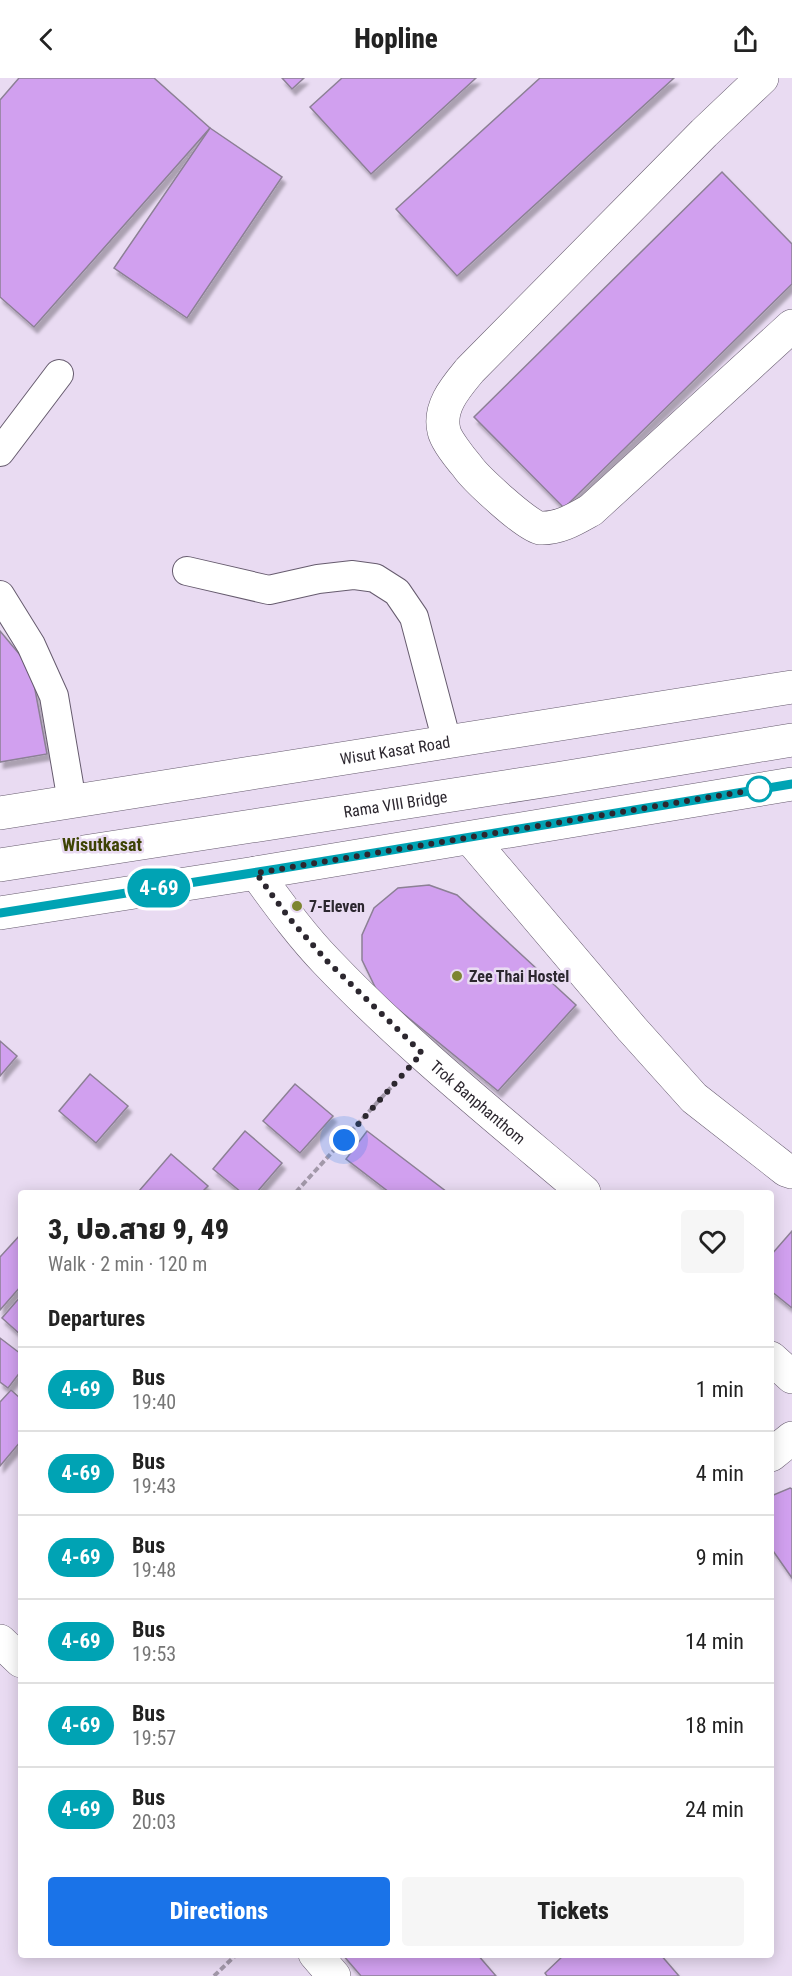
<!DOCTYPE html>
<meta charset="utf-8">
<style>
body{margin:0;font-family:"Roboto Condensed","Noto Sans Thai",sans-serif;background:#f6f6f6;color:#222;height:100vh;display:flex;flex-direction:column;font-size:22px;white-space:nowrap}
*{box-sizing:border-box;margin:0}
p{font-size:20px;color:#767676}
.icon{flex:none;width:33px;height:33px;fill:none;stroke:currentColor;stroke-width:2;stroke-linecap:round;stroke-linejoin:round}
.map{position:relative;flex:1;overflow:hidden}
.details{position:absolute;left:18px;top:1112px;width:756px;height:768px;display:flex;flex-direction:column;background:#fff;border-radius:6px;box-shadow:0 3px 15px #0003}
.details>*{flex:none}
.badge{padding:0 12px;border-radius:20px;font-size:21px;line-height:39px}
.you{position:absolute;width:30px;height:30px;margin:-15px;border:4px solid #fff;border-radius:50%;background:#1a73e8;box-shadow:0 0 0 9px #1a73e833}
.map>.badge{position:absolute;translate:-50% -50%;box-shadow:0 0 0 3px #fff}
h2{padding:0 30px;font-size:22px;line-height:54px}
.round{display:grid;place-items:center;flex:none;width:63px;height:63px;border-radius:6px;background:#f6f6f6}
.head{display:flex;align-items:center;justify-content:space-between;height:102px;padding:0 30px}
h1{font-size:28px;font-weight:800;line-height:45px}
.cta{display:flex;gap:12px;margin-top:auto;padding:12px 30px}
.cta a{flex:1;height:69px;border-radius:6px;background:#1a73e8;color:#fff;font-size:24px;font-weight:800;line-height:69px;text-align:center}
.cta a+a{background:#f6f6f6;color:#222}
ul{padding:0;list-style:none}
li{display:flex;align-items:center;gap:18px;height:84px;padding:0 30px;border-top:2px solid #e0e0e0}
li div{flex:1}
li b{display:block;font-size:22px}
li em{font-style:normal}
li .badge{min-width:66px;font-weight:700;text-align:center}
header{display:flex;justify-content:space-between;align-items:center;height:78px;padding:0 30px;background:#fff;font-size:27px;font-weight:800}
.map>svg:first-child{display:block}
.building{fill:#d1a0ef;stroke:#8c8095;stroke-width:1.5;filter:url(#shadow)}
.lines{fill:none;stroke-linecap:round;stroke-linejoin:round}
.lane-casing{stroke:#665b6e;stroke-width:30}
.street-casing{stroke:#665b6e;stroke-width:34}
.secondary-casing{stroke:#665b6e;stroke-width:34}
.path{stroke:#a298a9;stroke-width:4;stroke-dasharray:6 3;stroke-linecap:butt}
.lane{stroke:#fff;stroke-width:28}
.street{stroke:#fff;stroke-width:33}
.secondary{stroke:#fff;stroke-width:33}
.line-casing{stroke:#fff;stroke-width:14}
.line{stroke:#00a3b4;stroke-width:9}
.walk{stroke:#2c272f;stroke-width:6;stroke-dasharray:0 10.8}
.stop-dot{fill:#fff;stroke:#00a3b4;stroke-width:3}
.poi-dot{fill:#7d8531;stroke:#e9dbf2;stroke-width:2}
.labels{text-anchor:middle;stroke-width:5;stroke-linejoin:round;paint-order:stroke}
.street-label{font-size:16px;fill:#2c272f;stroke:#e9dbf2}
.poi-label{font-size:16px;font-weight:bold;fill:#2c272f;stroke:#e9dbf2;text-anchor:start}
.neighbourhood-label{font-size:18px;font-weight:bold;fill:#3e4304;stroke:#e9dbf2}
</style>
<header><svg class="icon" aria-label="back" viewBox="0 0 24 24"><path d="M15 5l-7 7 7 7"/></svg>Hopline<svg class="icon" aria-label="share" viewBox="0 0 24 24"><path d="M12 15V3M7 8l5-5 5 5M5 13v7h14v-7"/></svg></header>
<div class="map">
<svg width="792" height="1898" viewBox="0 0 792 1898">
<defs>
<filter id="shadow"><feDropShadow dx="3.5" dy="6" stdDeviation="1.5" flood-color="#0004"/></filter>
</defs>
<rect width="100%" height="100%" fill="#e9dbf2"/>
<g class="building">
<polygon points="19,0 154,0 210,50 34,249 0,219 0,22"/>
<polygon points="282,0 304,0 292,11"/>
<polygon points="342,0 476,0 371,96 310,29"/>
<polygon points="540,0 674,0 457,198 396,131"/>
<polygon points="210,50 282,99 187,240 114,190"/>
<polygon points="722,94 792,166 792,206 564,430 474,339"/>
<polygon points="0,553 31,590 47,676 0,684"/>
<polygon points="429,807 457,817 576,927 498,1013 378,915 362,882 362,857 374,830 398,810"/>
<polygon points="0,963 17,978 0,998"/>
<polygon points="90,996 128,1028 96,1065 59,1033"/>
<polygon points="295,1006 333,1038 300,1075 263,1043"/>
<polygon points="245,1053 282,1085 257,1114 241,1114 213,1091"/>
<polygon points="367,1053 447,1114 389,1114 346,1081"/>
<polygon points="171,1076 208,1108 202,1114 139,1113"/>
<polygon points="792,1153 792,1230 771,1213 771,1177"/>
<polygon points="21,1156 21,1208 0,1232 0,1179"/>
<polygon points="21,1218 21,1257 2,1240"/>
<polygon points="0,1260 21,1276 21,1293 8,1310 0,1304"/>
<polygon points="11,1312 21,1321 21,1363 0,1388 0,1324"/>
<polygon points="790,1410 792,1411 792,1500 771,1470 771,1418"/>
<polygon points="342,1876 477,1876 496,1898 361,1898"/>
<polygon points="565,1876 660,1876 679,1898 547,1898 545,1895"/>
</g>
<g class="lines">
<g class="lane-casing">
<g id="lane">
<polyline points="0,374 59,296"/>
<polyline points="187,493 269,512 318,501 353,497 375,500 397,514 414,539 447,664"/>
<polyline points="0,517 31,567 54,618 72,724"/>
</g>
</g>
<g class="street-casing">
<g id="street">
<path d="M762,0L704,55L470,292C456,309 438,329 444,353C446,362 461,381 467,388C475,400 528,449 540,450C559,451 575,441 591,432L792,248"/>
<polyline points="470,760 632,951 694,1020 786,1092 792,1094"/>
<path id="s1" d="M256,795C278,825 300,856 327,884C406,967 497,1040 584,1114"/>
<polyline points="771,1280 792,1299"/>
<polyline points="771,1377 792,1360"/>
<polyline points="0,1563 21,1583"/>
<polyline points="315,1876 334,1898"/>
</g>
</g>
<g class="secondary-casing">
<g id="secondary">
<path id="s2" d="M0,735L792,609"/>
<path id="s3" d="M0,787L556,701L792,662"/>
<polyline points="0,835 256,795 792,706"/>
</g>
</g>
<g class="path">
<polyline points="296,1114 394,1006"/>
<polyline points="214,1898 237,1876"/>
</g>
<use href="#lane" class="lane"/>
<use href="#street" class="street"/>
<use href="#secondary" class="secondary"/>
</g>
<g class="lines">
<g class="line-casing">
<polyline id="line" points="0,835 277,791 792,706"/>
</g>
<use href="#line" class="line"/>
<polyline class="walk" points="344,1062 422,975 327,883 289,840 256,795 759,711"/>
</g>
<circle class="stop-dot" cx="759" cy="711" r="12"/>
<g class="poi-dot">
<circle cx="297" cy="828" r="6"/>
<circle cx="457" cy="898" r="6"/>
</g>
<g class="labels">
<g class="street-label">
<text dy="6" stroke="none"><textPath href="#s2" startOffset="400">Wisut Kasat Road</textPath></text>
<text dy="6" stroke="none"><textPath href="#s3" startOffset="400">Rama VIII Bridge</textPath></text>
<text dy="6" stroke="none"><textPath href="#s1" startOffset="320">Trok Banphanthom</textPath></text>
</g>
<g class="poi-label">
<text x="309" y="834">7-Eleven</text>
<text x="469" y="904">Zee Thai Hostel</text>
</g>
<g class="neighbourhood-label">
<text x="102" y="773">Wisutkasat</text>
</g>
</g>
</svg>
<div class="you" style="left:344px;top:1062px"></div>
<b class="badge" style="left:159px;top:810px;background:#00a3b4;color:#fff">4-69</b>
<section class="details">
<div class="head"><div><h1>3, ปอ.สาย 9, 49</h1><p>Walk · 2 min · 120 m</p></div><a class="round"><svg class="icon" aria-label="heart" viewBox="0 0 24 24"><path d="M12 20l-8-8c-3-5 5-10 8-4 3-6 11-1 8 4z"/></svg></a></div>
<h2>Departures</h2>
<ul>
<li><span class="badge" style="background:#00a3b4;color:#fff">4-69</span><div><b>Bus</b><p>19:40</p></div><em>1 min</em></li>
<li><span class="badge" style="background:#00a3b4;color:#fff">4-69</span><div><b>Bus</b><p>19:43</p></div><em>4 min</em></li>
<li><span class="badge" style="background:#00a3b4;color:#fff">4-69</span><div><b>Bus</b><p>19:48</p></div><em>9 min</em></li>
<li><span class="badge" style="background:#00a3b4;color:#fff">4-69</span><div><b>Bus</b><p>19:53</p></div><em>14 min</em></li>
<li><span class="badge" style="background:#00a3b4;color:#fff">4-69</span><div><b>Bus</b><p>19:57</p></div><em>18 min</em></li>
<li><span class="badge" style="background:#00a3b4;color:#fff">4-69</span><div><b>Bus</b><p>20:03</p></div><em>24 min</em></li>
</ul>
<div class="cta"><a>Directions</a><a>Tickets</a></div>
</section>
</div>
